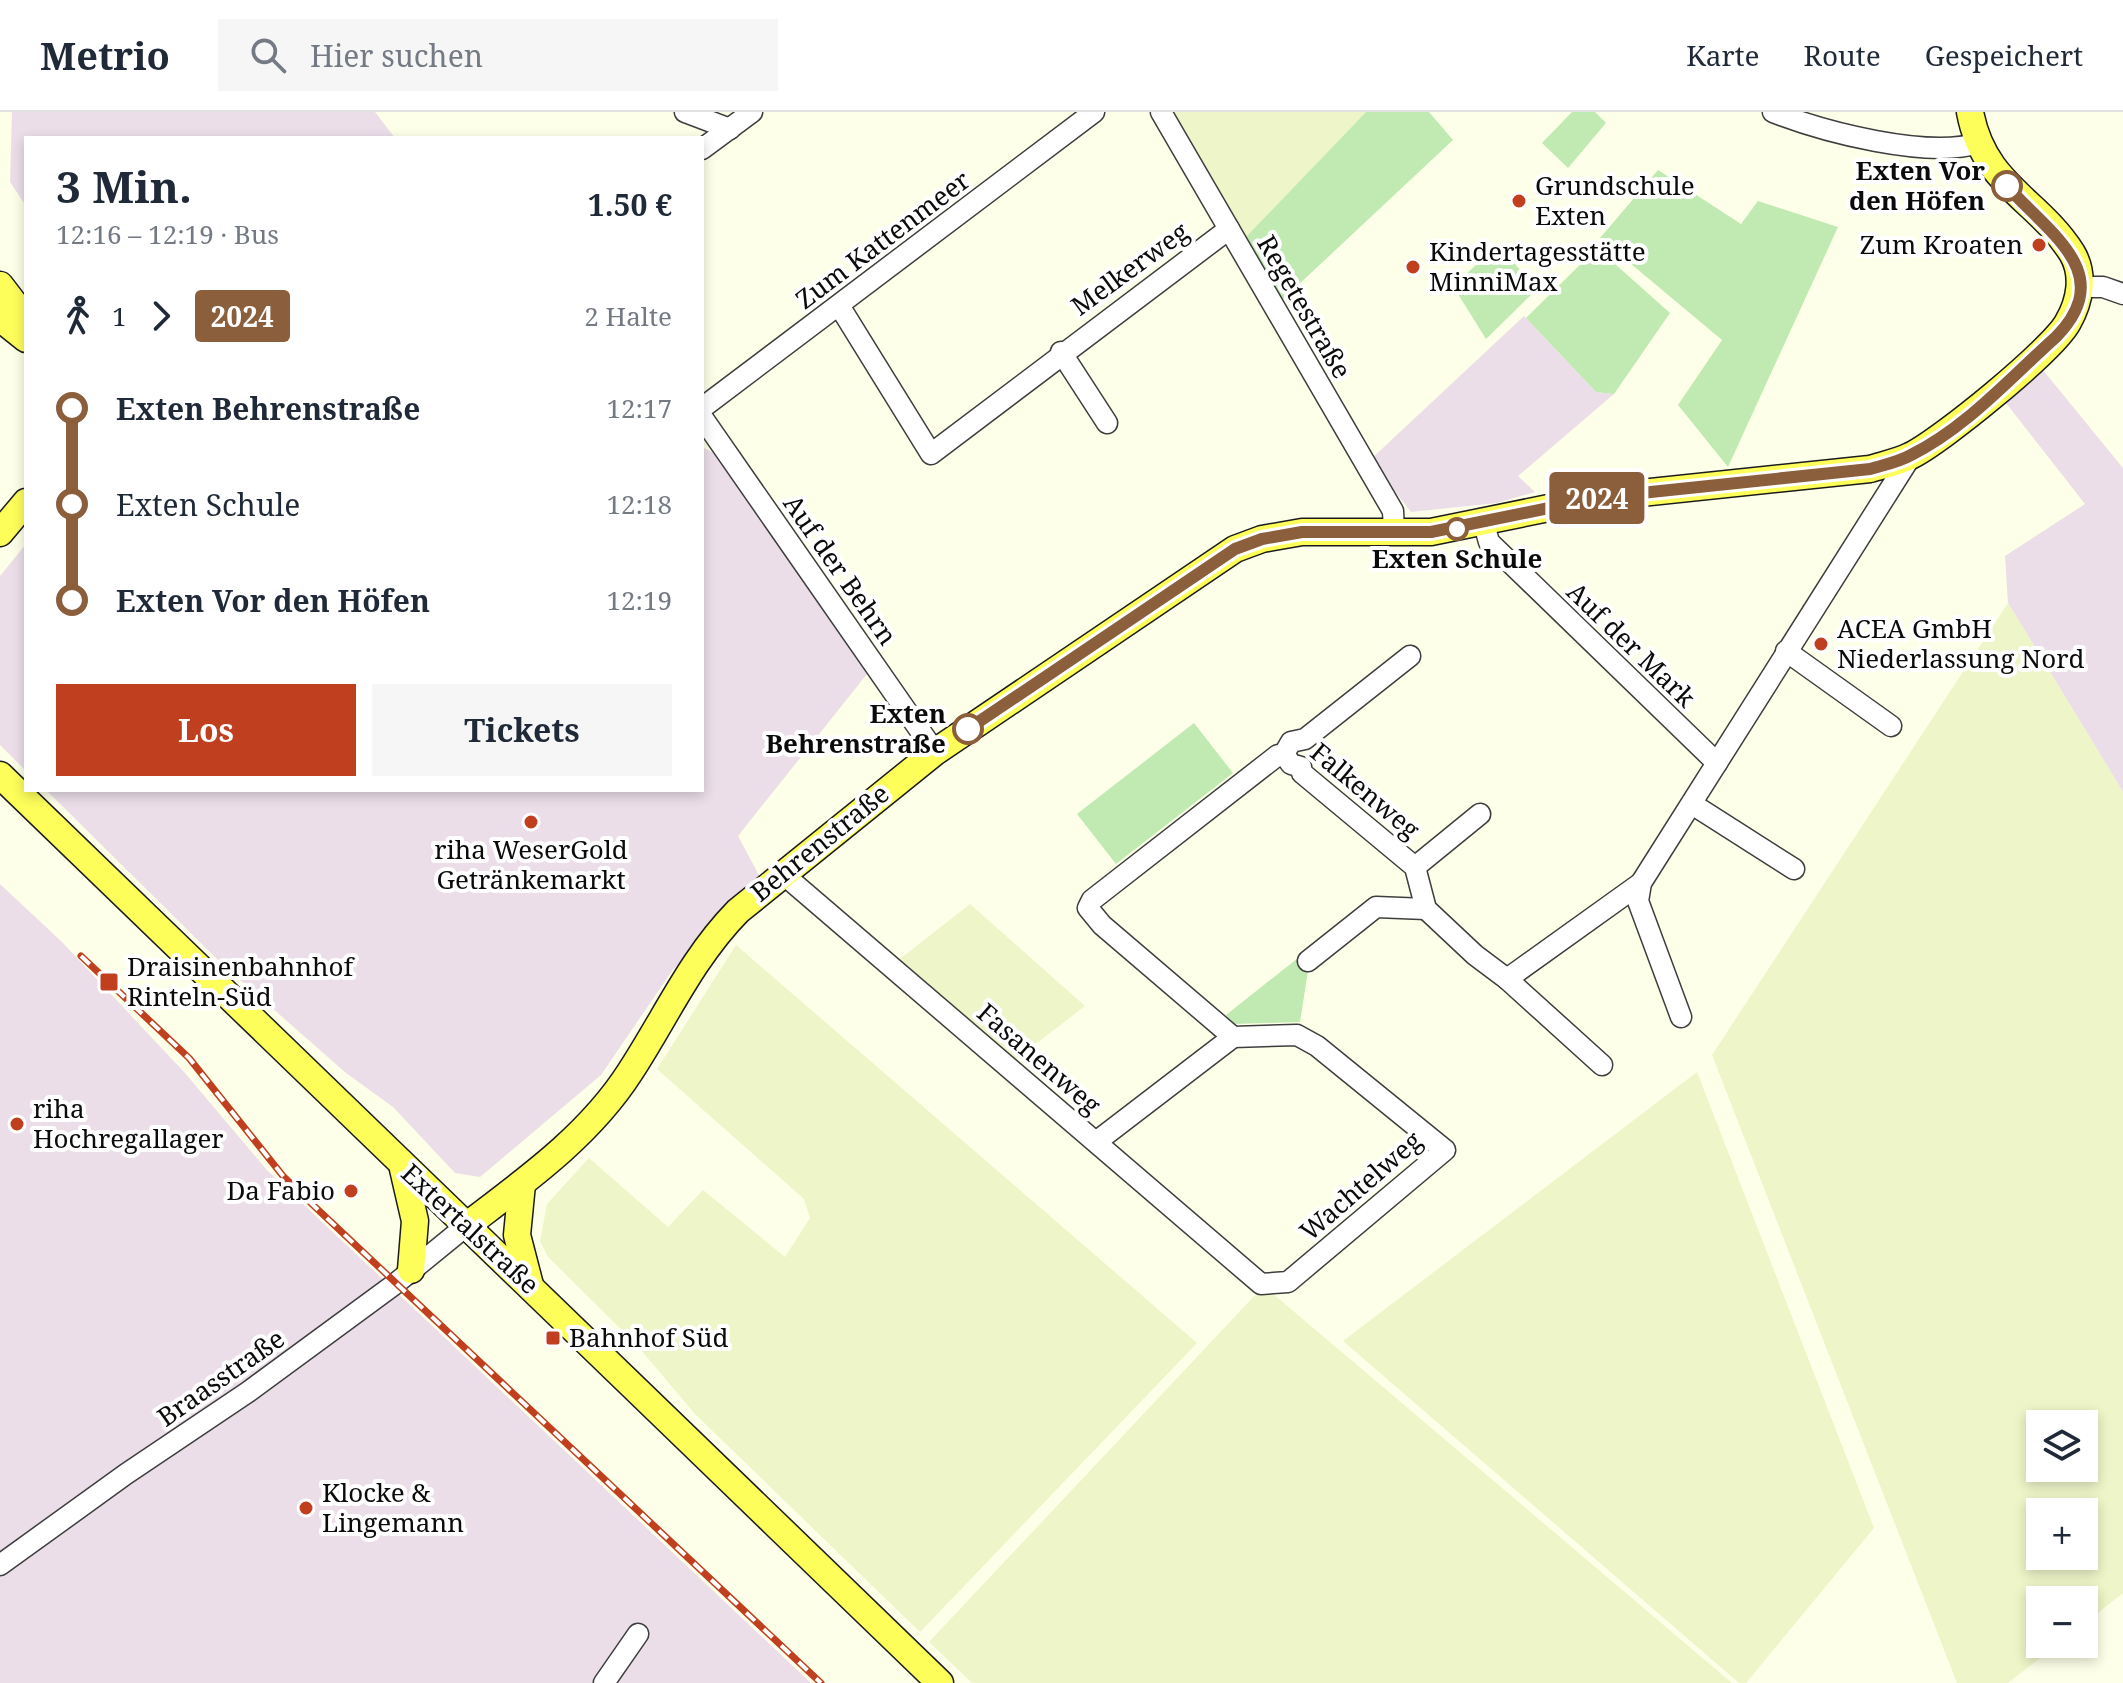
<!DOCTYPE html>
<html lang="de">
<meta charset="utf-8">
<style>
body{margin:0;font-family:"Noto Serif",serif;background:#f6f6f7;color:#1f2937;height:100vh;display:flex;flex-direction:column;font-size:30px;white-space:nowrap}
*{box-sizing:border-box;margin:0}
p{font-size:26px;color:#747a83}
.icon{flex:none;width:44px;height:44px;fill:none;stroke:currentColor;stroke-width:2;stroke-linecap:round;stroke-linejoin:round}
.map{position:relative;flex:1;overflow:hidden}
.drawer{position:absolute;left:24px;top:24px;width:680px;height:656px;display:flex;flex-direction:column;background:#fff;border-radius:0px;box-shadow:0 4px 12px #0003}
.drawer>*{flex:none}
.badge{padding:0 16px;border-radius:6px;font-size:28px;line-height:52px}
.fabs{position:absolute;left:2026px;top:1298px;display:grid;gap:16px}
.fabs a{display:grid;place-items:center;width:72px;height:72px;border-radius:0px;background:#fff;box-shadow:0 4px 12px #0003;font-size:40px}
.map>.badge{position:absolute;translate:-50% -50%;box-shadow:0 0 0 4px #fff}
.legs{display:flex;align-items:center;gap:12px;height:88px;padding:0 32px;font-size:26px}
.legs p{margin-inline-start:auto}
.overview{display:flex;align-items:center;justify-content:space-between;height:136px;padding:0 32px}
h1{font-size:44px;font-weight:700;line-height:60px}
.primary-button{display:flex;gap:16px;margin-top:auto;padding:16px 32px}
.primary-button a{flex:1;height:92px;border-radius:0px;background:#bf3f1f;color:#fff;font-size:32px;font-weight:700;line-height:92px;text-align:center}
.primary-button a+a{background:#f6f6f7;color:#1f2937}
ul{padding:0 32px;list-style:none}
li{display:flex;align-items:center;gap:28px;height:96px;font-size:30px}
li i{display:grid;place-items:center;width:12px;height:100%;margin:0 10px;background:currentColor}
li i::after{content:'';width:20px;height:20px;margin:-10px;border:6px solid;border-radius:50%;background:#fff}
li p{margin-inline-start:auto}
li:first-child i{background:linear-gradient(#0000 50%,currentColor 0)}
li:last-child i{background:linear-gradient(currentColor 50%,#0000 0)}
header{display:flex;align-items:center;gap:48px;box-sizing:border-box;height:112px;padding:0 40px;background:#fff;border-bottom:2px solid #e0e1e3}
header strong{font-size:38px}
nav{display:flex;gap:44px;margin-inline-start:auto;font-size:28px}
.search{width:560px;height:72px;background:#f6f6f7;display:flex;align-items:center;gap:20px;box-sizing:border-box;padding:0 28px;border-radius:0px;color:#747a83;font-size:30px}
.map>svg:first-child{display:block}
.industrial{fill:#ebdee9}
.farmland{fill:#eef5c8;fill-rule:evenodd}
.green{fill:#c1eab2}
.lines{fill:none;stroke-linecap:round;stroke-linejoin:round}
.minor-casing{stroke:#3e3e3e;stroke-width:23}
.major-casing{stroke:#1c1c1c;stroke-width:29}
.minor{stroke:#fff;stroke-width:20}
.major{stroke:#fdfe5a;stroke-width:26}
.rail-casing{stroke:#bf3f1f;stroke-width:7}
.rail{stroke:#fff;stroke-width:4;stroke-dasharray:12;stroke-linecap:butt}
.line-1-casing{stroke:#fff;stroke-width:18}
.line-1{stroke:#8b5e3c;stroke-width:12}
.stop-1-dot{fill:#fff;stroke:#8b5e3c;stroke-width:4}
.poi-dot{fill:#bf3f1f;stroke:#fff;stroke-width:3}
.labels{text-anchor:middle;stroke-width:8;stroke-linejoin:round;paint-order:stroke}
.stop-label{font-size:26px;font-weight:bold;fill:#0b0b0b;stroke:#fff;text-anchor:end}
.poi-label{font-size:26px;fill:#0b0b0b;stroke:#fff;text-anchor:start}
.street-label{font-size:26px;fill:#0b0b0b;stroke:#fff}
</style>
<header>
<strong>Metrio</strong>
<div class="search"><svg class="icon" aria-label="search" viewBox="0 0 24 24"><circle cx="10" cy="10" r="6"/><path d="M15 15l6 6"/></svg>Hier suchen</div>
<nav><a>Karte</a><a>Route</a><a>Gespeichert</a></nav>
</header>
<div class="map">
<svg width="2123" height="1571" viewBox="0 0 2123 1571">
<rect width="100%" height="100%" fill="#feffe8"/>
<g class="industrial">
<polygon points="12,0 375,0 395,26 26,26 26,94 10,70"/>
<polygon points="1524,204 1596,280 1614,282 1518,364 1535,380 1497,391 1411,400 1370,348"/>
<polygon points="2038,252 2123,356 2123,680 2008,491 2005,444 2085,392 2002,286"/>
<polygon points="702,335 726,347 871,557 738,724 760,765 672,859 601,963 480,1065 455,1061 393,995 346,961 223,853 46,678 702,678"/>
<polygon points="26,432 26,659 0,633 0,464"/>
<polygon points="0,772 62,830 185,961 267,1058 811,1571 0,1571"/>
</g>
<g class="farmland">
<polygon points="1170,0 1366,0 1244,127"/>
<path d="M2008,491L2123,680V1481L2084,1512V1488H2040V1532H2058L2008,1571H1957L1712,943ZM2040,1312H2084V1356H2040ZM2084,1400V1444H2040V1400Z"/>
<polygon points="970,792 1085,894 1015,948 896,850"/>
<polygon points="736,833 1197,1231 920,1520 695,1302 635,1231 548,1145 540,1129 547,1092 589,1046 668,1115 703,1078 785,1145 810,1106 804,1087 657,957"/>
<polygon points="1697,960 1874,1416 1746,1571 1739,1571 1343,1229"/>
<polygon points="1258,1180 1272,1181 1732,1571 972,1571 929,1530"/>
</g>
<g class="green">
<polygon points="1366,0 1429,0 1453,28 1280,190 1244,127"/>
<polygon points="1572,0 1595,0 1606,11 1568,56 1542,31"/>
<polygon points="1658,58 1741,112 1758,89 1838,115 1728,355 1678,293 1722,228 1600,126"/>
<polygon points="1498,133 1537,177 1486,227 1453,174"/>
<polygon points="1597,136 1670,201 1614,282 1596,280 1526,206"/>
<polygon points="1194,611 1233,661 1116,752 1077,702"/>
<polygon points="1298,846 1308,859 1300,910 1234,912 1226,903"/>
</g>
<g class="lines">
<g class="minor-casing">
<g id="minor">
<polyline points="685,0 730,17"/>
<polyline points="1161,0 1393,399 1394,419"/>
<path d="M1773,0C1824,20 1927,47 1979,31"/>
<polyline points="702,37 752,0"/>
<polyline points="2080,175 2103,175 2123,182"/>
<polyline points="840,195 931,342 1229,117"/>
<polyline points="1061,240 1107,311"/>
<polyline points="702,296 1094,0"/>
<polyline points="702,305 935,640"/>
<polyline points="1484,412 1489,430 1717,651"/>
<polyline points="1786,539 1891,614"/>
<polyline points="1284,642 1291,652 1301,655 1302,661 1415,755 1426,797 1475,843 1507,867 1641,771"/>
<polyline points="1692,692 1794,757"/>
<polyline points="1415,755 1480,702"/>
<polyline points="783,762 1261,1172 1288,1170 1445,1038 1317,934 1297,923 1233,925 1102,813 1088,796 1092,788 1278,643 1284,642 1291,630 1305,627 1410,544"/>
<polyline points="1308,849 1376,795 1426,797"/>
<polyline points="1507,867 1602,953"/>
<polyline points="1681,905 1638,789 1641,771 1911,344"/>
<polyline points="1096,1030 1233,925"/>
<polyline points="0,1453 126,1362 248,1280 395,1172 466,1114"/>
<polyline points="604,1571 638,1522"/>
</g>
</g>
<g class="major-casing">
<g id="major">
<polyline points="0,173 26,207"/>
<polyline points="0,206 26,227"/>
<polyline points="0,421 26,390"/>
<polyline points="0,663 940,1571"/>
<polyline points="403,1057 415,1109 411,1158"/>
<polyline points="522,1072 517,1123 530,1173"/>
<path d="M466,1114C525,1069 589,1024 630,960C666,905 691,847 738,799L935,640L1235,437L1262,427L1302,420H1431L1603,385L1870,357C1883,353 1898,350 1910,344C1940,330 2054,237 2068,210C2080,189 2085,163 2072,141C2037,86 1984,74 1970,0"/>
</g>
</g>
<use href="#minor" class="minor"/>
<use href="#major" class="major"/>
<g class="rail-casing">
<polyline id="rail" points="81,844 189,946 283,1064 313,1093 821,1571"/>
</g>
<use href="#rail" class="rail"/>
</g>
<g class="lines">
<g class="line-1-casing">
<path id="line-1" d="M968,617L1235,437L1262,427L1302,420H1431L1603,385L1870,357C1883,353 1899,350 1911,343C1966,316 2011,265 2056,225C2119,161 2047,120 2007,74"/>
</g>
<use href="#line-1" class="line-1"/>
</g>
<g class="stop-1-dot">
<circle cx="2007" cy="74" r="14"/>
<circle cx="1457" cy="417" r="10"/>
<circle cx="968" cy="617" r="14"/>
</g>
<g class="poi-dot">
<circle cx="1519" cy="89" r="8"/>
<circle cx="2039" cy="133" r="8"/>
<circle cx="1413" cy="155" r="8"/>
<circle cx="1821" cy="532" r="8"/>
<circle cx="531" cy="710" r="8"/>
<rect x="99" y="860" width="20" height="20" rx="4"/>
<circle cx="17" cy="1012" r="8"/>
<circle cx="351" cy="1079" r="8"/>
<rect x="545" y="1218" width="16" height="16" rx="4"/>
<circle cx="306" cy="1396" r="8"/>
</g>
<g class="labels">
<g class="stop-label">
<text x="1985" y="68">Exten Vor<tspan x="1985" dy="30">den Höfen</tspan></text>
<text x="1457" y="456" text-anchor="middle">Exten Schule</text>
<text x="946" y="611">Exten<tspan x="946" dy="30">Behrenstraße</tspan></text>
</g>
<g class="poi-label">
<text x="1535" y="83">Grundschule<tspan x="1535" dy="30">Exten</tspan></text>
<text x="2023" y="142" text-anchor="end">Zum Kroaten</text>
<text x="1429" y="149">Kindertagesstätte<tspan x="1429" dy="30">MinniMax</tspan></text>
<text x="1837" y="526">ACEA GmbH<tspan x="1837" dy="30">Niederlassung Nord</tspan></text>
<text x="531" y="747" text-anchor="middle">riha WeserGold<tspan x="531" dy="30">Getränkemarkt</tspan></text>
<text x="127" y="864">Draisinenbahnhof<tspan x="127" dy="30">Rinteln-Süd</tspan></text>
<text x="33" y="1006">riha<tspan x="33" dy="30">Hochregallager</tspan></text>
<text x="335" y="1088" text-anchor="end">Da Fabio</text>
<text x="569" y="1235">Bahnhof Süd</text>
<text x="322" y="1390">Klocke &amp;<tspan x="322" dy="30">Lingemann</tspan></text>
</g>
<g class="street-label">
<text transform="translate(883 128) rotate(-37)" y="9">Zum Kattenmeer</text>
<text transform="translate(1130 157) rotate(-36)" y="9">Melkerweg</text>
<text transform="translate(1304 195) rotate(60)" y="9">Regetestraße</text>
<text transform="translate(840 458) rotate(55)" y="9">Auf der Behrn</text>
<text transform="translate(1631 533) rotate(44)" y="9">Auf der Mark</text>
<text transform="translate(1365 679) rotate(40)" y="9">Falkenweg</text>
<text transform="translate(820 731) rotate(-39)" y="9">Behrenstraße</text>
<text transform="translate(1039 947) rotate(41)" y="9">Fasanenweg</text>
<text transform="translate(1361 1074) rotate(-41)" y="9">Wachtelweg</text>
<text transform="translate(470 1117) rotate(43)" y="9">Extertalstraße</text>
<text transform="translate(221 1266) rotate(-35)" y="9">Braasstraße</text>
</g>
</g>
</svg>
<div class="fabs">
<a><svg class="icon" aria-label="layers" viewBox="0 0 24 24"><path d="M12 4l9 5-9 5-9-5zM3 14l9 5 9-5"/></svg></a>
<a>+</a>
<a>−</a>
</div>
<b class="badge" style="left:1597px;top:386px;background:#8b5e3c;color:#fff">2024</b>
<section class="drawer">
<div class="overview"><div><h1>3 Min.</h1><p>12:16 – 12:19 · Bus</p></div><b>1.50 €</b></div>
<div class="legs"><svg class="icon" aria-label="walk" viewBox="0 0 24 24"><circle cx="13" cy="4" r="2"/><path d="M13 8l-2 6 4 7M11 14l-3 7M7 12l3-4h3l4 4"/></svg>1<svg class="icon" aria-label="forward" viewBox="0 0 24 24"><path d="M9 5l7 7-7 7"/></svg><b class="badge" style="background:#8b5e3c;color:#fff">2024</b><p>2 Halte</p></div>
<ul>
<li><i style="color:#8b5e3c"></i><b>Exten Behrenstraße</b><p>12:17</p></li>
<li><i style="color:#8b5e3c"></i><span>Exten Schule</span><p>12:18</p></li>
<li><i style="color:#8b5e3c"></i><b>Exten Vor den Höfen</b><p>12:19</p></li>
</ul>
<div class="primary-button"><a>Los</a><a>Tickets</a></div>
</section>
</div>
